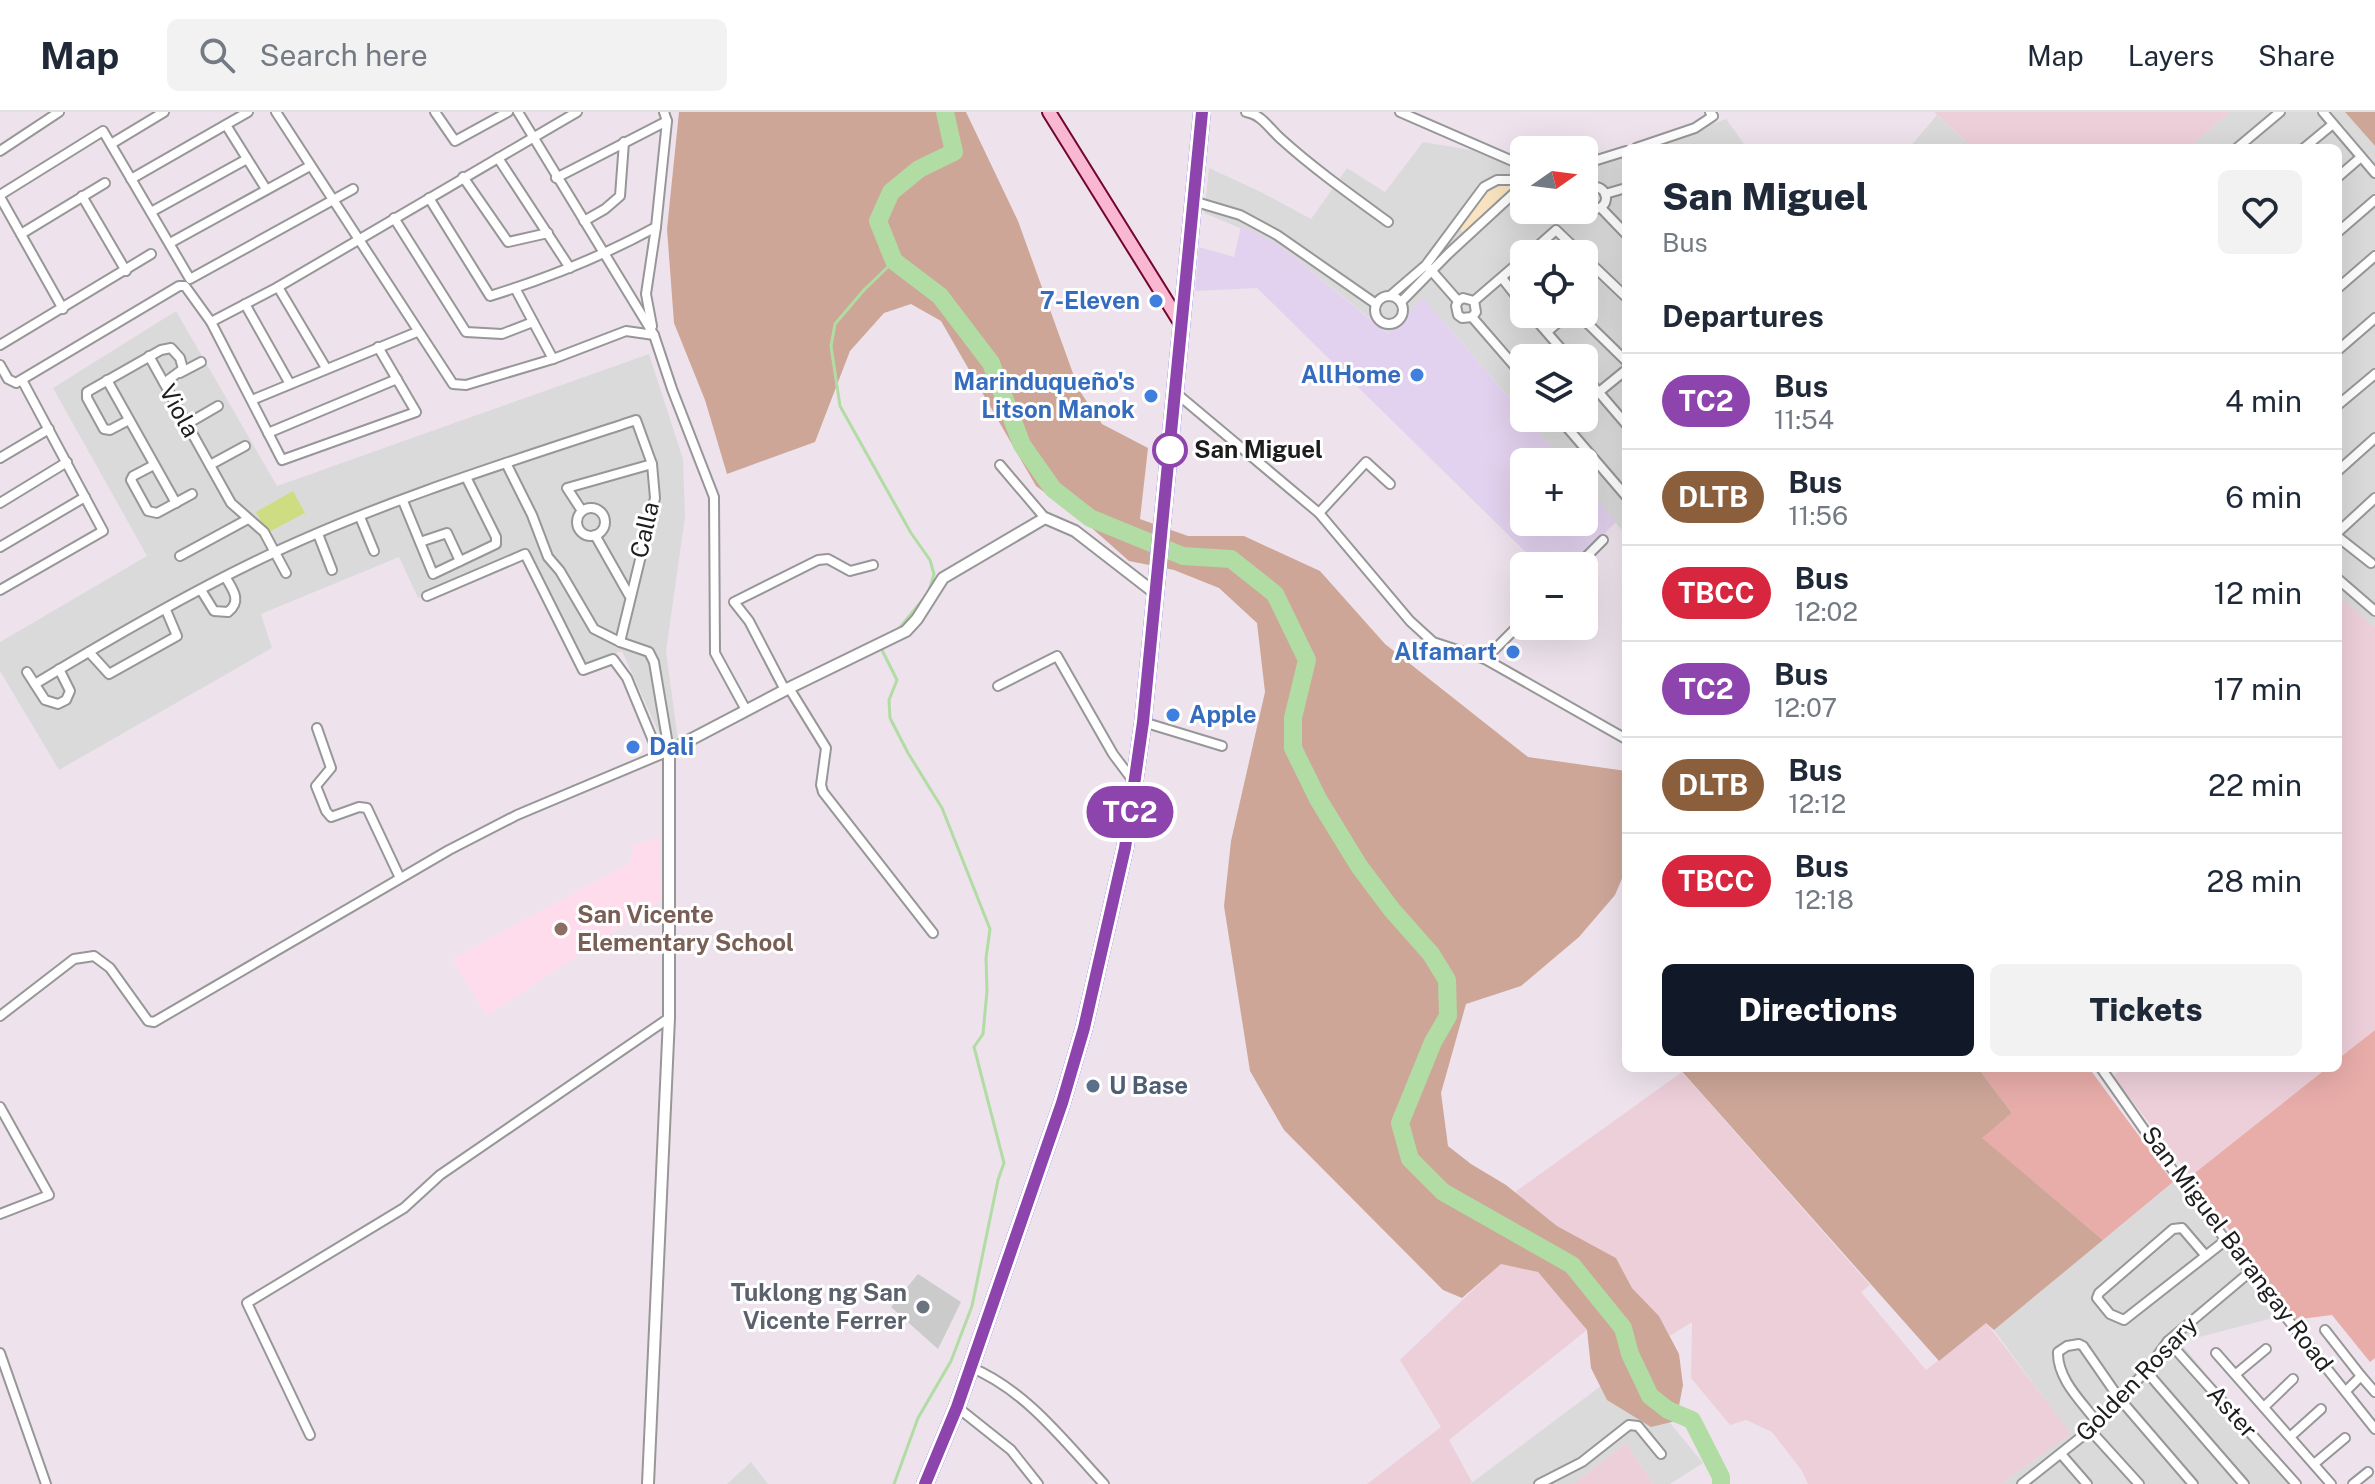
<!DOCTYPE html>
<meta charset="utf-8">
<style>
body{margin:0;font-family:"Public Sans",sans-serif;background:#f2f2f3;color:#1f2937;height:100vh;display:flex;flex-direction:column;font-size:30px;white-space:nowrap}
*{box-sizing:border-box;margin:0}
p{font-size:26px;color:#747a83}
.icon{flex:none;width:44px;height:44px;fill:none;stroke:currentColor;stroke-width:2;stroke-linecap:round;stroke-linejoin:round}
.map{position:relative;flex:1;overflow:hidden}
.details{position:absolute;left:1622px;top:32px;width:720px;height:928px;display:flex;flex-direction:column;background:#fff;border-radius:12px;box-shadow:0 8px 32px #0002}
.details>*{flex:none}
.badge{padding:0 16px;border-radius:26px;font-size:28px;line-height:52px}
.needle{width:52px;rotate:76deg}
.fabs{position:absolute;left:1510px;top:24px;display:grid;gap:16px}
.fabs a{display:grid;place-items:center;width:88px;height:88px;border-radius:12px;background:#fff;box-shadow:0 8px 32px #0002;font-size:40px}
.map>.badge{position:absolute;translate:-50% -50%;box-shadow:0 0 0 4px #fff}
h2{padding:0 40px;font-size:30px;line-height:72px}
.round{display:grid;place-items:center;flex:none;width:84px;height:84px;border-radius:12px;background:#f2f2f3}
.headline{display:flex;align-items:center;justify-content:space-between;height:136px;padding:0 40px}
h1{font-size:38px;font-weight:800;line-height:60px}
.cta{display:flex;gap:16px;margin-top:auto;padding:16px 40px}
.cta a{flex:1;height:92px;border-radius:12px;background:#111827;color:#fff;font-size:32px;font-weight:800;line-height:92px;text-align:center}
.cta a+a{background:#f2f2f3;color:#1f2937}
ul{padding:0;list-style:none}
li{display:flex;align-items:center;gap:24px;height:96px;padding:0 40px;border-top:2px solid #e0e1e3}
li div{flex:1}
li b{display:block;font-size:30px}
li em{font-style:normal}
li .badge{min-width:88px;font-weight:700;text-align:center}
header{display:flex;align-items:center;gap:48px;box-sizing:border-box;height:112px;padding:0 40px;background:#fff;border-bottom:2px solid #e0e1e3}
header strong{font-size:38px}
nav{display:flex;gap:44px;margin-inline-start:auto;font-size:28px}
.search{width:560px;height:72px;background:#f2f2f3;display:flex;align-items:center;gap:20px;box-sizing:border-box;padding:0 28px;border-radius:12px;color:#747a83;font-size:30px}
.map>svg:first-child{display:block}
.residential{fill:#dbdadb;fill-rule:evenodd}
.commercial{fill:#e3d2ef}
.education{fill:#ffdcec}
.religious{fill:#cbcbcb}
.farmland{fill:#edcfda}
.grass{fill:#e8ada9}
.forest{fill:#cda698}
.park{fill:#f9e3c0}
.pitch{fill:#cfdd82}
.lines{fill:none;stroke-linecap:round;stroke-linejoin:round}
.stream{stroke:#b1dca4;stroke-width:3}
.river{stroke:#b1dca4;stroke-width:18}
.minor-casing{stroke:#979797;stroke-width:12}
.tertiary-casing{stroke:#979797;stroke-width:14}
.secondary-casing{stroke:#73062c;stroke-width:16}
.trunk-casing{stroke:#4926d7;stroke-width:18}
.minor{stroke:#fff;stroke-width:8}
.tertiary{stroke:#fff;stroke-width:10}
.secondary{stroke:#f9b7d2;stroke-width:12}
.trunk{stroke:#d494ea;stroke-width:14}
.line-casing{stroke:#fff;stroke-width:18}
.line{stroke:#8e44ad;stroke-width:12}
.shop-dot{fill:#3f7fe0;stroke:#fff;stroke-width:3}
.stop-dot{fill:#fff;stroke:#8e44ad;stroke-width:4}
.education-dot{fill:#8d6e63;stroke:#fff;stroke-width:3}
.service-dot{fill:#5c6f8a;stroke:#fff;stroke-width:3}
.worship-dot{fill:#6b7280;stroke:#fff;stroke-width:3}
.labels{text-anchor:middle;stroke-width:6;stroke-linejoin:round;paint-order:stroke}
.shop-label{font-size:24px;font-weight:bold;fill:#366cbe;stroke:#fff;text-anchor:end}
.street-label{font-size:24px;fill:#1d1d1d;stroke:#fff}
.stop-label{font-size:24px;font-weight:bold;fill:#1d1d1d;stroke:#fff;text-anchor:start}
.education-label{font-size:24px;font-weight:bold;fill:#785e54;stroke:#fff;text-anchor:start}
.service-label{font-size:24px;font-weight:bold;fill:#4e5e75;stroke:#fff;text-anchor:start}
.worship-label{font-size:24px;font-weight:bold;fill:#5b616d;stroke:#fff;text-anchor:end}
</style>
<header>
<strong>Map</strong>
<div class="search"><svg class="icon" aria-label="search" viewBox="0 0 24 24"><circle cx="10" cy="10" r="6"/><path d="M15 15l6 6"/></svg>Search here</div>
<nav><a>Map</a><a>Layers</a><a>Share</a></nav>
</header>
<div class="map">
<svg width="2375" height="1372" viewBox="0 0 2375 1372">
<rect width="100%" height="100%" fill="#eee3ec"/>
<g class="residential">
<polygon points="2230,0 2345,0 2375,34 2375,515 2338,484 2338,36 2188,36"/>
<polygon points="1937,3 1973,36 1909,36"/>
<polygon points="1726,7 1747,36 1646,36"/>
<path d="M1423,30L1471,38L1524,58V98H1584V58L1626,43V423L1584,373V350H1564L1526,306H1584V246H1524V303L1423,186L1389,222L1278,132L1204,101L1209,56L1261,80L1311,107L1347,56L1385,80ZM1524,142H1584V202H1524Z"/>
<polygon points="176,199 277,374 649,242 683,347 685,405 666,539 678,628 663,630 622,539 586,553 571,530 529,440 418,486 399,445 261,502 272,536 59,658 0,559 0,530 147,444 53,276"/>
<polygon points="2173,1070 2277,1205 2180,1230 2296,1372 2000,1372 2070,1322 1994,1218"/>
<polygon points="1625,1256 1703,1351 1670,1372 1653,1372 1626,1331 1573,1372 1470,1372"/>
<polygon points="751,1350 768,1372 727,1372"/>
</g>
<polygon class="commercial" points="1241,114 1278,132 1388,222 1423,186 1564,350 1524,350 1524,410 1584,410 1584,373 1616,410 1572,454 1540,454 1257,176 1195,179 1199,135 1234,145"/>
<polygon class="education" points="659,726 661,788 487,904 452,847 630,751 634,732"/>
<polygon class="religious" points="918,1162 961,1190 938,1237 891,1195"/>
<g class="farmland">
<polygon points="1934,0 2230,0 2188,36 1973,36"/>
<polygon points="2338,484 2375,515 2375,918 2338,947"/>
<polygon points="2122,956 2327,956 2191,1064 2113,965"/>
<polygon points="1682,960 1870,1173 1861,1180 1926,1258 1986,1210 2071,1322 2000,1372 1808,1372 1802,1359 1772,1320 1746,1308 1730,1313 1691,1266 1692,1210 1670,1224 1659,1204 1632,1176 1616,1146 1557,1114 1515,1080"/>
<polygon points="1501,1151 1538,1160 1587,1218 1449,1328 1472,1370 1470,1372 1367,1372 1441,1315 1400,1248"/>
<polygon points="1626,1331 1653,1372 1573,1372"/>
</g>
<g class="grass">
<polygon points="2375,918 2375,1246 2370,1250 2332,1203 2293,1208 2191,1064 2327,956 2338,956 2338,947"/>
<polygon points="1978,956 2089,956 2173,1070 2103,1128 1981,1026 2012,1001"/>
</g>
<g class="forest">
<polygon points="679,0 966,0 1018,109 1079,278 1102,312 1148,336 1140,407 1188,424 1244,424 1320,459 1385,532 1528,645 1626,659 1626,757 1615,783 1579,825 1521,874 1466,892 1441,981 1448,1034 1471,1052 1506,1073 1557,1114 1616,1146 1632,1176 1659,1204 1679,1242 1683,1273 1676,1309 1651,1315 1607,1288 1591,1256 1587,1218 1538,1160 1501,1152 1462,1186 1443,1178 1284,1018 1250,959 1224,794 1231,729 1265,580 1257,511 1219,476 1174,458 1129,449 1085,410 1036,374 941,209 911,192 884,201 850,239 815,330 727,362 705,288 674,211 667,117"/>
<polygon points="2345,0 2375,0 2375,34"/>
<polygon points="1679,956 1978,956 2012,1001 1982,1026 2103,1128 1994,1218 1986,1211 1939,1249"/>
</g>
<polygon class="park" points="1509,72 1515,73 1516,78 1464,121 1457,114 1484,79"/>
<polygon class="pitch" points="293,379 305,401 267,421 256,400"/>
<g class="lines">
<g class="stream">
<polyline points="894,149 864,178 835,212 831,234 840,294 911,421 930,448 934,462 929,479"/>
<polyline points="897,519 925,485"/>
<polyline points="881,536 897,568 889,588 890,606 908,641 942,696 990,817 986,846 987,879 983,922 974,935 1004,1051 998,1068 972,1194 951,1249 918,1306 894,1372"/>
</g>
<polyline class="river" points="945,0 954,40 919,57 891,80 878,109 894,149 940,184 991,251 1022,333 1053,377 1090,406 1183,444 1231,447 1275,482 1307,548 1293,606 1293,636 1318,687 1359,754 1392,798 1431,842 1447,868 1448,904 1433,930 1400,1011 1410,1047 1443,1080 1572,1153 1623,1216 1630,1242 1650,1284 1668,1298 1692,1308 1721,1365 1721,1372"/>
<g class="minor-casing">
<g id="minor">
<polyline points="276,0 453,272 466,273 553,247 626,219 654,223 672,277 714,385 715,541 746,598"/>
<polyline points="435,0 455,29 508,0"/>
<polyline points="518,0 654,223"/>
<path d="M1246,0C1261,2 1269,16 1280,26C1313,56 1351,83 1388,110"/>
<polyline points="1400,0 1524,54"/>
<polyline points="2323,0 2375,61"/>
<polyline points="226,13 266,77"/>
<polyline points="111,32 164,0"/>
<polyline points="1636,36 1695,16 1713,4 1710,0"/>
<polyline points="2237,36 2280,0"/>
<polyline points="2304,36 2333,12"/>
<polyline points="0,39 59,0"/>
<polyline points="498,46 570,156"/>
<polyline points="1584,52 1626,39"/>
<polyline points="463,65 508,130 548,121"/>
<polyline points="2338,65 2361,45"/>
<polyline points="556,66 667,9"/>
<polyline points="131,67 248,0"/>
<circle cx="1595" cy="86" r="11"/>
<polyline points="1605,82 1626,76"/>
<polyline points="0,83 103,19 190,167 353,77"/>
<polyline points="82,84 126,159"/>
<polyline points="0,85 63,197"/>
<path d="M429,86L490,184C548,166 603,144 656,115L667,9L664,0"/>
<polyline points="1193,89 1240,103 1277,123 1376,192"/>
<polyline points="1601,96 1626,122"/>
<polyline points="151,100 247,47"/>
<polyline points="394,106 466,220 502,222 533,210"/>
<polyline points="584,109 605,97 620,84 624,30"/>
<polyline points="2338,120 2375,88"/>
<polyline points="21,122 105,71"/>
<polyline points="170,131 310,54"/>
<polyline points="1529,142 1556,118 1581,142"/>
<polyline points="1584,145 1626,185"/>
<polyline points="1430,157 1458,189 1456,194 1458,203 1462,206 1472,205 1476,200 1474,189 1463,186 1458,189"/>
<polyline points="1502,166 1524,194"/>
<polyline points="278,175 326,256"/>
<polyline points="515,176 553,247"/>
<polyline points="2338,176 2375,144"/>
<circle cx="1389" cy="198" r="14"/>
<polyline points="1390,184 1426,153 1484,75 1497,68 1524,68"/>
<polyline points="1474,189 1524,146"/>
<polyline points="1401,190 1448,142 1524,72"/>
<polyline points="245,192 290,272"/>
<polyline points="1531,202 1569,246"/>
<polyline points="1578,202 1626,249"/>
<polyline points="1472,205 1524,265"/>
<polyline points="652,214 646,182 656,115"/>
<polyline points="1547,220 1568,202"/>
<polyline points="0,233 151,142"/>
<polyline points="378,235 416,300 282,348 211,210 278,175 577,0"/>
<polyline points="2338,238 2375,206"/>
<polyline points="149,244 231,391 264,420 286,461"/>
<polyline points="0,253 8,267 16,271 179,174 185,174 211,210"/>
<polyline points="180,261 201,250"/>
<polyline points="1584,263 1626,312"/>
<polyline points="107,268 176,391"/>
<polyline points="1599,280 1626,258"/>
<polyline points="1176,281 1319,401 1410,509 1433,530 1485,547 1626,627"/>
<polyline points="252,288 417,220"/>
<polyline points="2338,293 2375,262"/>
<polyline points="1559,306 1626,384"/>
<polyline points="129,308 110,318 104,317 87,286 87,280 161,238 171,236 180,246 183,257 164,271"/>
<polyline points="187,312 218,294"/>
<polyline points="268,321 397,267"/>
<polyline points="0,346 49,317"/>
<polyline points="154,353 133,364 131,368 148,399 157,401 192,382"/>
<polyline points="210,353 245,334"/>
<polyline points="1000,353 1045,406"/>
<polyline points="2338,359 2375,326"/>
<polyline points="403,389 433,462 496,432 496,425 466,365"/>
<polyline points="0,391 67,350"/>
<circle cx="591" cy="410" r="14"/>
<polyline points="582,399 567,376 652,352"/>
<polyline points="1319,401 1366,350 1390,372"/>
<polyline points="360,405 374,439"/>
<polyline points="2338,420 2375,386"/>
<polyline points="318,422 332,458"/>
<polyline points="595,423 629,483"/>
<polyline points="2338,425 2371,451"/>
<polyline points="420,430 447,421 460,449"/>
<polyline points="0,435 85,385"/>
<polyline points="180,444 248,407"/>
<polyline points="1577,454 1603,428"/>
<polyline points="2338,467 2375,499"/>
<polyline points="0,478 103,419 22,268"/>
<path d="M201,478L214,499L228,500C242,489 233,478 226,466"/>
<polyline points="427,484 525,442 583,558 613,547 627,566 659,643"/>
<polyline points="89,540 109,562 177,524 166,498"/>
<polyline points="1485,547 1524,508"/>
<polyline points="27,560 45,588 58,592 66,588 70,579 59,557"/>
<path d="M35,572C111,526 195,477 275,440C391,386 515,348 636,308L652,352L655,386L620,530"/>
<polyline points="998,574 1057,544 1113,642 1134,670"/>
<polyline points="789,576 826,636 821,673 823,680 933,821"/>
<polyline points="785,578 749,509 734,490 818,448 828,447 850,459 873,453"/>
<polyline points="1143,610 1222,634"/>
<polyline points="317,616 331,656 316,674 326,699 331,705 359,695 367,696 400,766"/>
<polyline points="0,904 74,847 94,844 110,856 148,909 154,910 449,738 517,703 669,639 654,550 649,540 620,530 594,517 560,459 548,445 532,403 506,351"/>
<polyline points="2101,956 2169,1053 2250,1160 2375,1317"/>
<polyline points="0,995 49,1083 0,1102"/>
<polyline points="2206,1144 2182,1116 2173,1117 2099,1181 2097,1186 2110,1202 2124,1208 2226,1128"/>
<polyline points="2325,1218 2361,1264"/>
<polyline points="2168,1229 2296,1372"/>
<polyline points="0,1241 46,1372"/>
<polyline points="2216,1241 2331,1372"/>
<path d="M970,1255C1026,1278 1064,1329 1104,1372"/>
<polyline points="2146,1259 2244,1372"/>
<polyline points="2236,1262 2266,1237"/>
<polyline points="2346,1279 2361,1264 2375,1280"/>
<polyline points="957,1295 1011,1338 1038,1372"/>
<polyline points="2264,1295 2293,1267"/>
<path d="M2097,1310C2082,1290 2057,1267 2058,1240L2067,1234L2079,1232L2083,1234L2119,1286L2193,1372"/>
<polyline points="2090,1318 2139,1372"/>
<polyline points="310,1323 247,1191 404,1096 440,1063 669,906"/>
<polyline points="2291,1324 2321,1297"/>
<polyline points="2061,1342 2087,1372"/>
<polyline points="2314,1352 2345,1326"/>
<polyline points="1539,1372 1582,1350 1629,1313 1638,1314 1661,1342"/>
<polyline points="2022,1372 2090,1318 2146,1259 2168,1229 2250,1160"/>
<polyline points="2353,1372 2368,1360"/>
</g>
</g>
<g class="tertiary-casing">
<polyline id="tertiary" points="648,1372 669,906 669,639 789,576 906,519 917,507 943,466 1045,406 1075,419 1155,481"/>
</g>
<g class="secondary-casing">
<polyline id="secondary" points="1049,0 1181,212"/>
</g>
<g class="trunk-casing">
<polyline id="trunk" points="925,1372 957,1295 1062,991 1084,916 1125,736 1143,610 1202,0"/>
</g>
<use href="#minor" class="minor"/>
<use href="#tertiary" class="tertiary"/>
<use href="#secondary" class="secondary"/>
<use href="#trunk" class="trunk"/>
</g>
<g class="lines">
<g class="line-casing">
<polyline id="line" points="925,1372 957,1295 1062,991 1084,916 1125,736 1143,610 1202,0"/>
</g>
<use href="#line" class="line"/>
</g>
<g class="shop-dot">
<circle cx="1156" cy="189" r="8"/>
<circle cx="1417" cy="263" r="8"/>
<circle cx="1151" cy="284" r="8"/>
<circle cx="1513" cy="540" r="8"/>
<circle cx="1173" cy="603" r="8"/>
<circle cx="633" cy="635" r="8"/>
</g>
<circle class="stop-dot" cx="1170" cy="338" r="16"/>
<circle class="education-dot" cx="561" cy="817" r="8"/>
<circle class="service-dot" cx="1093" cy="974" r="8"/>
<circle class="worship-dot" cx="923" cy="1195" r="8"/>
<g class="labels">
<g class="shop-label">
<text x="1140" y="197">7-Eleven</text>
<text x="1401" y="271">AllHome</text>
<text x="1135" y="278">Marinduqueño's<tspan x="1135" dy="28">Litson Manok</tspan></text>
<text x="1497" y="548">Alfamart</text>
<text x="1189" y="611" text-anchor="start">Apple</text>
<text x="649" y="643" text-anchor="start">Dali</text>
</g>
<g class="street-label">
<text transform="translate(179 299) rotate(61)" y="8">Viola</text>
<text transform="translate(645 418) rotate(-77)" y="8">Calla</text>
<text transform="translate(2237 1137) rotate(53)" y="8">San Miguel Barangay Road</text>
<text transform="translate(2137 1267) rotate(-46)" y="8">Golden Rosary</text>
<text transform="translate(2232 1300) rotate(48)" y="8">Aster</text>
</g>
<g class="stop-label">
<text x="1194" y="346">San Miguel</text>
</g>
<g class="education-label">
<text x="577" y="811">San Vicente<tspan x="577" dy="28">Elementary School</tspan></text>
</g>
<g class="service-label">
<text x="1109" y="982">U Base</text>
</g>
<g class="worship-label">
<text x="907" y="1189">Tuklong ng San<tspan x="907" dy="28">Vicente Ferrer</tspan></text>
</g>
</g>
</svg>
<div class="fabs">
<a><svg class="needle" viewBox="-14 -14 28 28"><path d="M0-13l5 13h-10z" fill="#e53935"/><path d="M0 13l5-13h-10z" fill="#747a83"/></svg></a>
<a><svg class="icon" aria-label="locate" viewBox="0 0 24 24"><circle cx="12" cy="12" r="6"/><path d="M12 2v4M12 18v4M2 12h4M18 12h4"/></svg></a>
<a><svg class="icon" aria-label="layers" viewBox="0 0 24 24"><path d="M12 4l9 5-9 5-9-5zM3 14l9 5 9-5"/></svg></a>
<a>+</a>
<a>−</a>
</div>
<b class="badge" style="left:1130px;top:700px;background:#8e44ad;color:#fff">TC2</b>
<section class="details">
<div class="headline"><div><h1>San Miguel</h1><p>Bus</p></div><a class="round"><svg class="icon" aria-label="heart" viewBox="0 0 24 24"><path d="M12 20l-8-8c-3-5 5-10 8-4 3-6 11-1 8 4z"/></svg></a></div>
<h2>Departures</h2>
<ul>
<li><span class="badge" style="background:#8e44ad;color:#fff">TC2</span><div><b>Bus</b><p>11:54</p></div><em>4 min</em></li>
<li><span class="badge" style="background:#8b5e3c;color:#fff">DLTB</span><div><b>Bus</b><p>11:56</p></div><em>6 min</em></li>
<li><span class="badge" style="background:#d7263d;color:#fff">TBCC</span><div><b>Bus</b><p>12:02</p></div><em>12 min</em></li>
<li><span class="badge" style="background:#8e44ad;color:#fff">TC2</span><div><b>Bus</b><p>12:07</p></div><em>17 min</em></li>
<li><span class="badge" style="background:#8b5e3c;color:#fff">DLTB</span><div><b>Bus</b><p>12:12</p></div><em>22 min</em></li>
<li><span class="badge" style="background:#d7263d;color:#fff">TBCC</span><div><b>Bus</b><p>12:18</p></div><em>28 min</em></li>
</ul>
<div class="cta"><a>Directions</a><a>Tickets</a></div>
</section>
</div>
